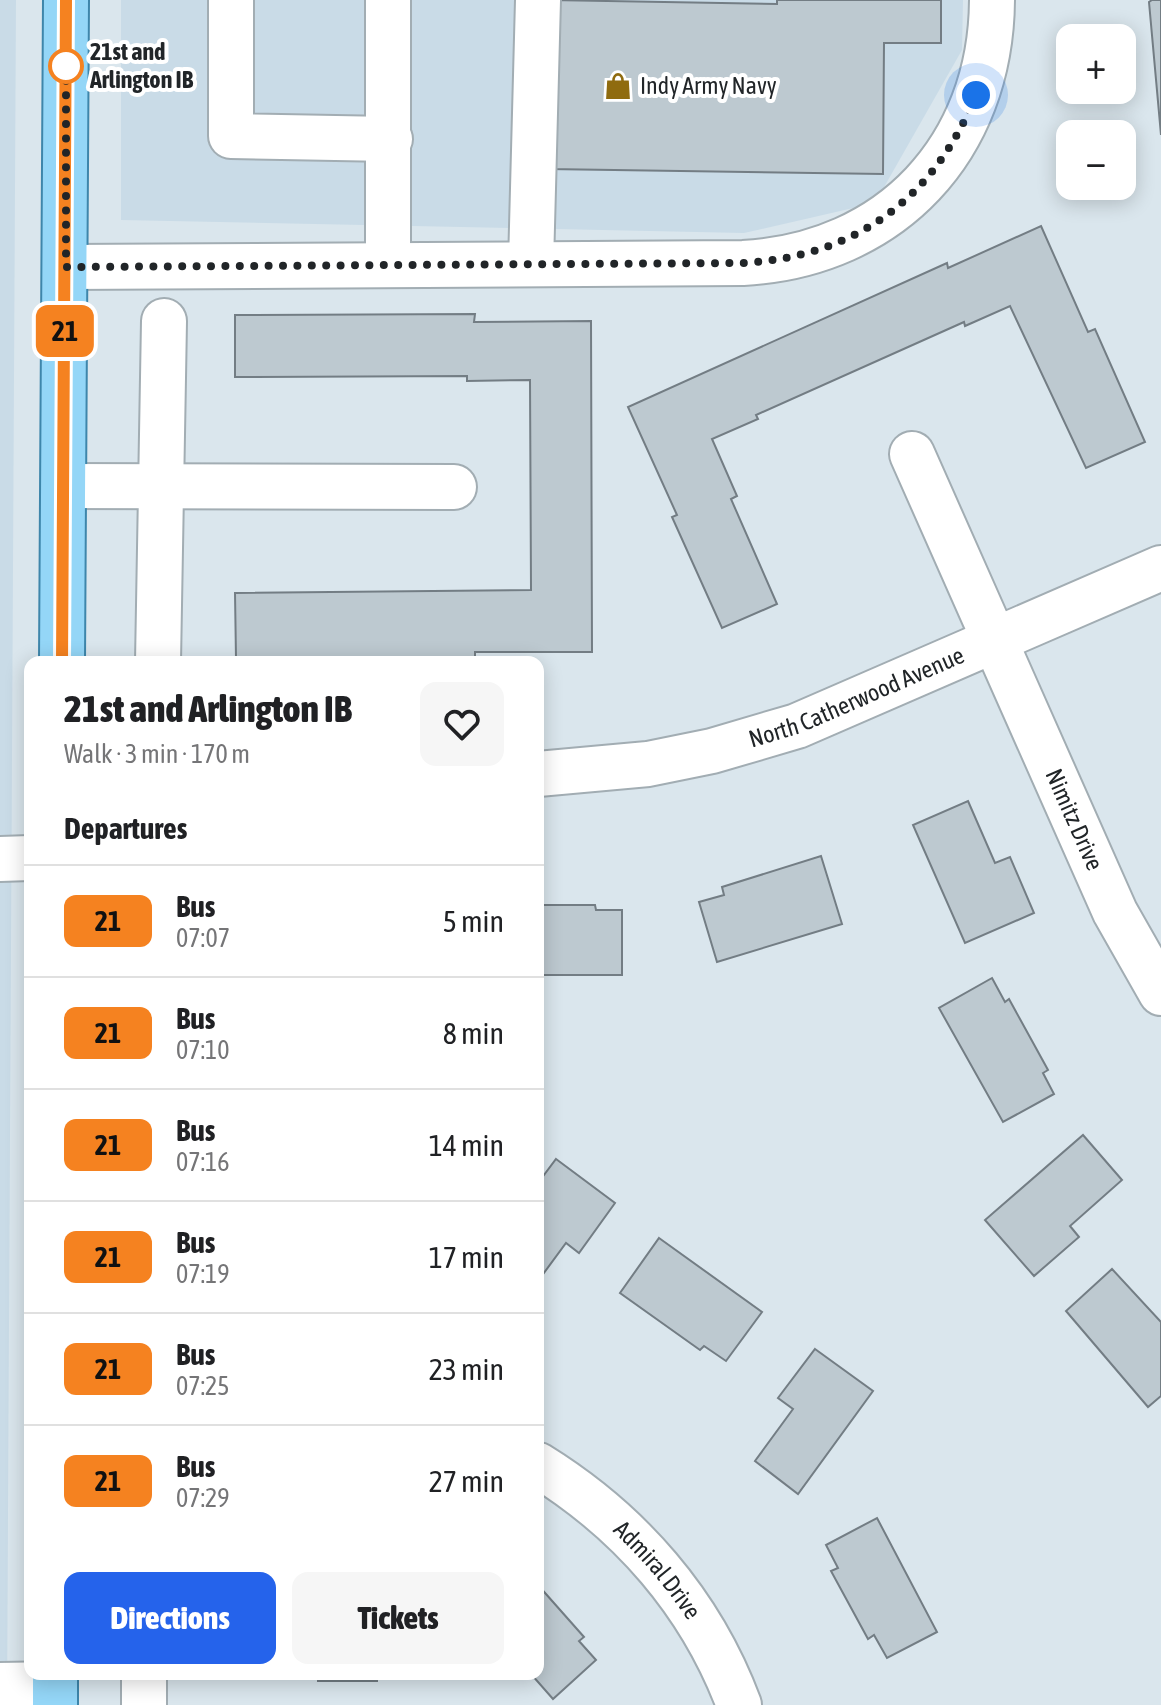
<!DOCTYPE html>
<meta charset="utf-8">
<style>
body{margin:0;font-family:"Asap Condensed",sans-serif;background:#f6f6f6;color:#202124;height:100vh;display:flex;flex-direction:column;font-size:30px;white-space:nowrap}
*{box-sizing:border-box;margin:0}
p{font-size:26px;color:#757577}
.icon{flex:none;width:44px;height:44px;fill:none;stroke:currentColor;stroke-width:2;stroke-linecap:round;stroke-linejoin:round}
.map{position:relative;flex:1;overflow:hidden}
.panel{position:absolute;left:24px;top:656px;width:520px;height:1024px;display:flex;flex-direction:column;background:#fff;border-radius:16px;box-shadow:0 4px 20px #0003}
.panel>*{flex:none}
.badge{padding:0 16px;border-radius:12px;font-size:28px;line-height:52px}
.tools{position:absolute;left:1056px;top:24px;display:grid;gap:16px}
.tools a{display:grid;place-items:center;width:80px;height:80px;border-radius:16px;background:#fff;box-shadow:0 4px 20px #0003;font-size:40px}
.you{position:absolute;width:40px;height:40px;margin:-20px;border:6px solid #fff;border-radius:50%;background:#1a73e8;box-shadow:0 0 0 12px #1a73e833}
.map>.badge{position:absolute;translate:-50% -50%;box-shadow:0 0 0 4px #fff}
h2{padding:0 40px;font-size:30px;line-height:72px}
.round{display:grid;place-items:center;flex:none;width:84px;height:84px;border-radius:16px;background:#f6f6f6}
.summary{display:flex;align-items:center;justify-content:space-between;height:136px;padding:0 40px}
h1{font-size:38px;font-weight:800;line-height:60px}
.cta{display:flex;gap:16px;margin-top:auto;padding:16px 40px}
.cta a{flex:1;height:92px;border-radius:16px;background:#2563eb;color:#fff;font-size:32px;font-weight:800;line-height:92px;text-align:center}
.cta a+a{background:#f6f6f6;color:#202124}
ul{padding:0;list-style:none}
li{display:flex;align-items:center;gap:24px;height:112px;padding:0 40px;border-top:2px solid #e0e0e0}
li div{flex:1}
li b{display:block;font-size:30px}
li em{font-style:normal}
li .badge{min-width:88px;font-weight:700;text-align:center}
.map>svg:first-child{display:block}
.built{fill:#c9dbe7}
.building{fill:#bdc9d0;stroke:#737d84;stroke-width:2}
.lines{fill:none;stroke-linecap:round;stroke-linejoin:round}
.minor-casing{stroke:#a2adb3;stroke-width:48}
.major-casing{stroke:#3e86ab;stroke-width:48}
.minor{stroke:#fff;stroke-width:44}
.major{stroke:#94d6f7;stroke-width:44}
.line-casing{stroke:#fff;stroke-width:18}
.line{stroke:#f58220;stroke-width:12}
.walk{stroke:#212528;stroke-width:8;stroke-dasharray:0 14.4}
.stop-dot{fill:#fff;stroke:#f58220;stroke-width:4}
.labels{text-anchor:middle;stroke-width:8;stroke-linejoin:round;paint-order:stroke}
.stop-label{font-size:24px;font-weight:bold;fill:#212528;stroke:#fff;text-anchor:start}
.poi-label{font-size:24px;fill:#212528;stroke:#fff;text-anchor:start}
.street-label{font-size:24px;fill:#212528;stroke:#fff}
</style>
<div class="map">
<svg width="1161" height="1705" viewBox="0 0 1161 1705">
<rect width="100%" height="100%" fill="#dae6ed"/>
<g class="built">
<polygon points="0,0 16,0 7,1705 0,1705"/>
<polygon points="121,0 963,0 962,50 875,203 744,233 121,220"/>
</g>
<g class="building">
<polygon points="550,0 777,4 777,0 941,0 941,43 884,43 883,174 548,169"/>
<polygon points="1152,0 1161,0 1161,135 1149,2"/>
<polygon points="1041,226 1088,332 1095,329 1145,442 1086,468 1010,306 965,326 964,322 756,415 758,419 712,439 737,496 731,499 777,604 722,628 672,517 677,515 628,407 947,263 948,268"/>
<polygon points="475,314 474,322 591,321 592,652 475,652 475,658 236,658 235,593 531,590 530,380 467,381 467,376 235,377 235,315"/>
<polygon points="968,801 995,863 1010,857 1034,913 965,943 913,825"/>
<polygon points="821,856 842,924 717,962 699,902 724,895 722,887"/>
<polygon points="538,905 595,905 596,910 622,910 622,975 538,975"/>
<polygon points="992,978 1005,1002 1009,999 1048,1070 1043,1073 1054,1094 1003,1122 939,1008"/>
<polygon points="1083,1135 1122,1180 1070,1226 1079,1237 1034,1276 985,1220"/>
<polygon points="556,1159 615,1203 579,1253 566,1243 538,1281 538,1183"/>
<polygon points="659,1238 762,1312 726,1361 704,1346 700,1350 620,1293"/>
<polygon points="1112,1269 1161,1322 1161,1396 1148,1407 1066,1311"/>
<polygon points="815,1349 873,1391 798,1494 755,1461 793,1409 778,1398"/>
<polygon points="877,1518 937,1632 887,1658 874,1635 868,1639 831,1571 838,1568 826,1545"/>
<polygon points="538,1585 584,1637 579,1641 596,1660 553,1699 531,1674 538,1674"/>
<rect x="318" y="1674" width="59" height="7"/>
</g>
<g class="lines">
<g class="minor-casing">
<g id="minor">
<polyline points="231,0 231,136 390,139"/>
<polyline points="531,264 538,0"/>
<polyline points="388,265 388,0"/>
<path d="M66,267L743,263C891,255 991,148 992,0"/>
<path id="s1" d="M912,454L1115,912L1161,993"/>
<polyline points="64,486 454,487"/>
<polyline points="158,662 164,321"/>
<path id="s2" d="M538,774L648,764L712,751L797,726L1161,568"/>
<polyline points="0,859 30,858"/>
<path id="s3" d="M538,1465C630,1522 701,1603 739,1705"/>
<polyline points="0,1685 55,1684"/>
<polyline points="144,1705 144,1674"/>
</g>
</g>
<g class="major-casing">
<g id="major">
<polyline points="62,662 66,0"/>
<polyline points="55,1705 55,1674"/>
</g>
</g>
<use href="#minor" class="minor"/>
<use href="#major" class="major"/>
</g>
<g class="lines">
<g class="line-casing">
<polyline id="line" points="62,662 66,0"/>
</g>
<use href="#line" class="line"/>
<path class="walk" d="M66,66V59V267L743,263C855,257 934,199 976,95"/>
</g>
<defs>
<g id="shop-bare" transform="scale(2.16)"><path d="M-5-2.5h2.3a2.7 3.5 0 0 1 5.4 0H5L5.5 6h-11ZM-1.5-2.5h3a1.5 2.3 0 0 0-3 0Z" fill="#8f6b0f" stroke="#fff" stroke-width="2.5" paint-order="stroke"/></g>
</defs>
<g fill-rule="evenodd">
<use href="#shop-bare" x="618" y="86"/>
</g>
<circle class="stop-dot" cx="66" cy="66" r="16"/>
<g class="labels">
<g class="stop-label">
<text x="90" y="60">21st and<tspan x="90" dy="28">Arlington IB</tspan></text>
</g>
<g class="poi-label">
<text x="640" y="94">Indy Army Navy</text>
</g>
<g class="street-label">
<text dy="8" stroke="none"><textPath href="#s2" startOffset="330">North Catherwood Avenue</textPath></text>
<text dy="8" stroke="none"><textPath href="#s1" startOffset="400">Nimitz Drive</textPath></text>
<text dy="8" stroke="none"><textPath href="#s3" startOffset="160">Admiral Drive</textPath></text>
</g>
</g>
</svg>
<div class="tools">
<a>+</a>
<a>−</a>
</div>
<div class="you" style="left:976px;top:95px"></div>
<b class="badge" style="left:65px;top:331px;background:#f58220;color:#111">21</b>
<section class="panel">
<div class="summary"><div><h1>21st and Arlington IB</h1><p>Walk · 3 min · 170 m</p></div><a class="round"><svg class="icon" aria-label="heart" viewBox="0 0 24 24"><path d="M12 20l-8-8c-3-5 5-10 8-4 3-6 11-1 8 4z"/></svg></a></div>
<h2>Departures</h2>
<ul>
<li><span class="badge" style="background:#f58220;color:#111">21</span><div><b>Bus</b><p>07:07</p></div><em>5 min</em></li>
<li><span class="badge" style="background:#f58220;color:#111">21</span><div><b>Bus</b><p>07:10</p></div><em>8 min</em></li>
<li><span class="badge" style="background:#f58220;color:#111">21</span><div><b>Bus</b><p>07:16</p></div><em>14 min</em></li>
<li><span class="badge" style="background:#f58220;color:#111">21</span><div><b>Bus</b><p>07:19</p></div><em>17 min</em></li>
<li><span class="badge" style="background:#f58220;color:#111">21</span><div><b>Bus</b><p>07:25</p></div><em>23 min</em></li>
<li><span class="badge" style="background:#f58220;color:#111">21</span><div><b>Bus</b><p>07:29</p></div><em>27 min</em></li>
</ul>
<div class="cta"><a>Directions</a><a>Tickets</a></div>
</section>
</div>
